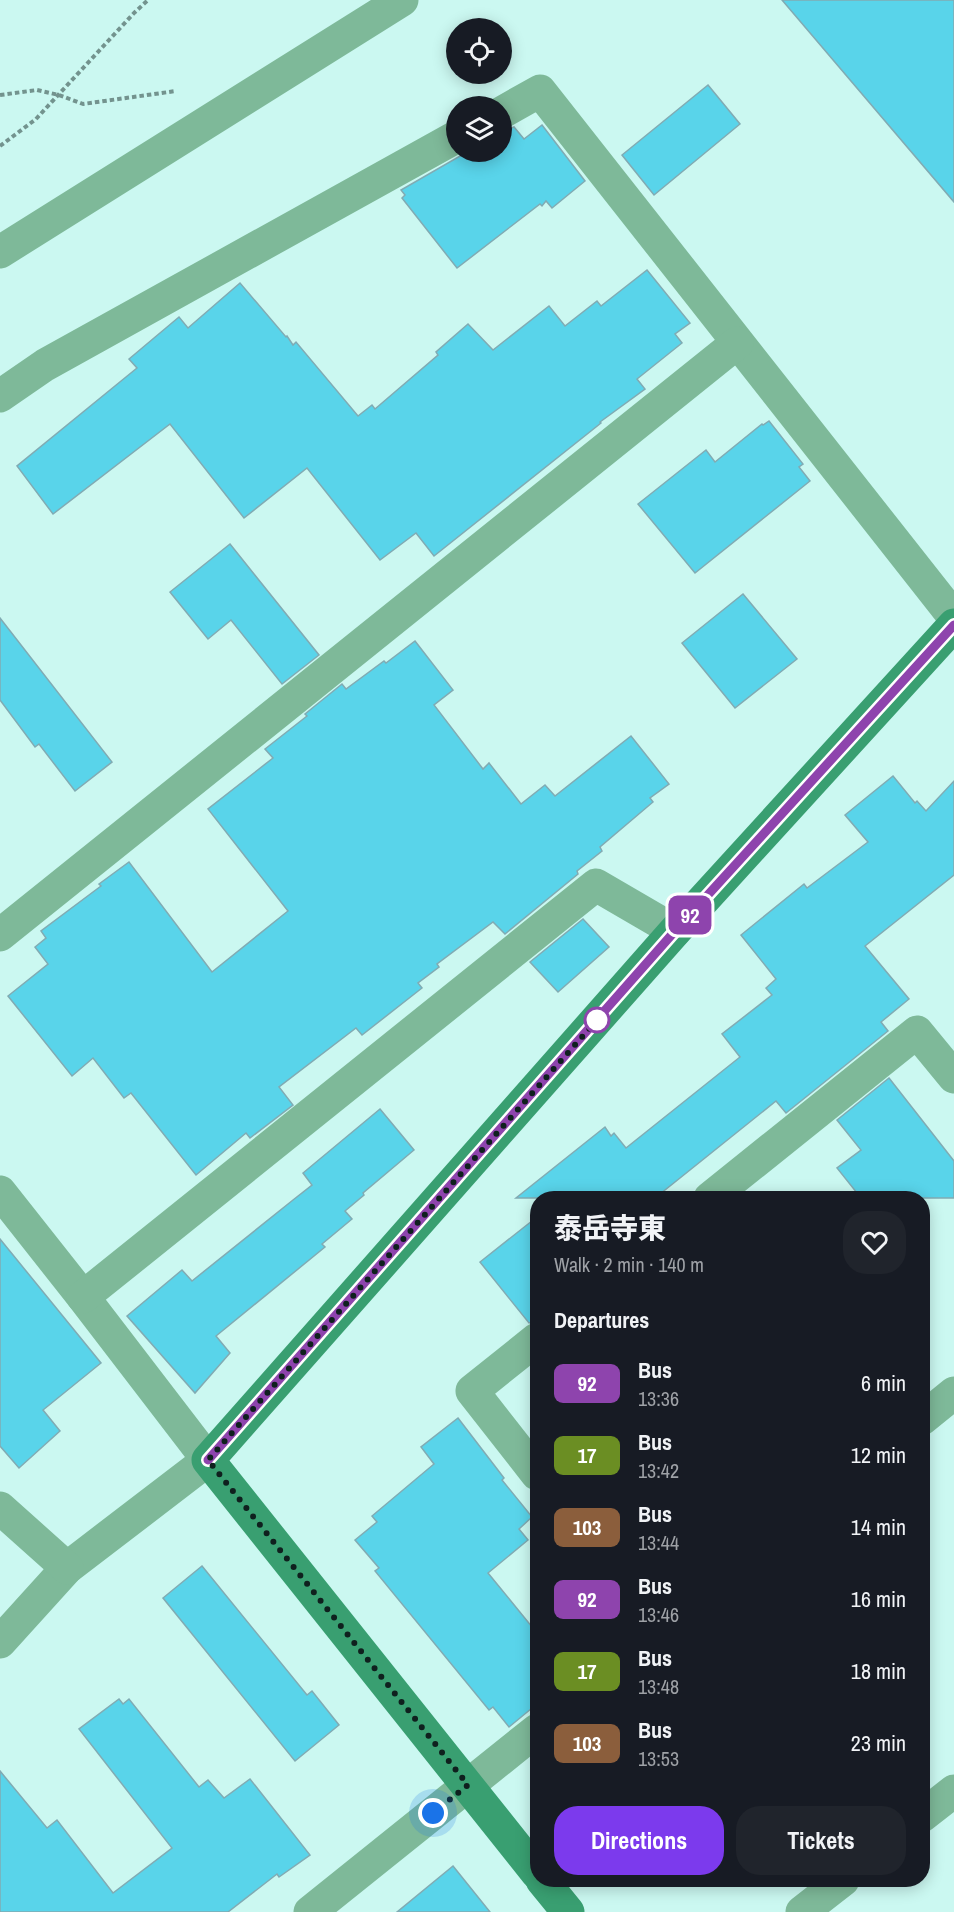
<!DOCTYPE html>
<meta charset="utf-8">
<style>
body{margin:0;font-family:"Archivo Narrow","Noto Sans JP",sans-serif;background:#20242c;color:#f1f3f6;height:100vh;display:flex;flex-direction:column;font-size:22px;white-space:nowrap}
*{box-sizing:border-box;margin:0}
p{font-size:20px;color:#9ea1a6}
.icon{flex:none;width:33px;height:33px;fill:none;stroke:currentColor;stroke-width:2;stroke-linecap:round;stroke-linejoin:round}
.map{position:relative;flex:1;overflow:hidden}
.panel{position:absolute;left:530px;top:1191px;width:400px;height:696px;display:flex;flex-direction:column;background:#171b24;border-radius:24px;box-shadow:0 3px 15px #0003}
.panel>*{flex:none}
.badge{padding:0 12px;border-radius:9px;font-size:21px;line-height:39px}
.buttons{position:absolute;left:446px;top:18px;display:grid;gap:12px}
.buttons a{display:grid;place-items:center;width:66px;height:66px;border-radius:50%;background:#171b24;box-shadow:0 3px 15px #0003;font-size:30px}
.you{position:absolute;width:30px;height:30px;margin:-15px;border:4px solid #fff;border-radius:50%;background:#1a73e8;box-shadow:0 0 0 9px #1a73e833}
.map>.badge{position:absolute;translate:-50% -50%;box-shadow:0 0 0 3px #fff}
h2{padding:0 24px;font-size:22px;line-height:54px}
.round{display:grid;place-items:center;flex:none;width:63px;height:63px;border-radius:24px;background:#20242c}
.head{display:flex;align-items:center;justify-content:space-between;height:102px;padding:0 24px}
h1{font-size:28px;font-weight:800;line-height:45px}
.button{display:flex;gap:12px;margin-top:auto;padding:12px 24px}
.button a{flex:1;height:69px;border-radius:24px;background:#7c3aed;color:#fff;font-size:24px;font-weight:800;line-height:69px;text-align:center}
.button a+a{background:#20242c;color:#f1f3f6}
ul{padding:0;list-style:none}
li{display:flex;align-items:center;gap:18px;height:72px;padding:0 24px}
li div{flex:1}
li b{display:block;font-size:22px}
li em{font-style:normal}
li .badge{min-width:66px;font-weight:700;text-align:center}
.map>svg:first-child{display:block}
.building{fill:#59d4ea;stroke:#81abb3;stroke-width:1.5}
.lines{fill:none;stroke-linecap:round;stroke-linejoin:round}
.path{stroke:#73938e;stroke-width:4;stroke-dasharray:4.5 3;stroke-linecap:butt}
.street{stroke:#7eb999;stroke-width:33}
.secondary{stroke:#399f71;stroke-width:33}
.line-casing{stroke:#fff;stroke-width:14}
.line{stroke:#8e44ad;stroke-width:9}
.walk{stroke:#0f201e;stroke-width:6;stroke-dasharray:0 10.8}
.stop-dot{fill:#fff;stroke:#8e44ad;stroke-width:3}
</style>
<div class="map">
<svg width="954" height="1912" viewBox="0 0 954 1912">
<rect width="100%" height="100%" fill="#cbf8f1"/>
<g class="building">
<polygon points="782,0 954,0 954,202"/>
<polygon points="708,85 740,124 654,195 622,155"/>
<polygon points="542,125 585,181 552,208 546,201 542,206 540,204 457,268 402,198 405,195 401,190 467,152 501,152 501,132 514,127 524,139"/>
<polygon points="647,270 690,323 675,334 682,343 637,379 645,389 600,422 601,423 434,556 416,533 380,560 307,468 244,518 170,424 53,514 17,466 137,368 129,359 179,317 188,328 240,283 286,337 287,336 293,345 296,342 358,416 372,405 375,409 438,355 436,352 468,324 493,350 549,306 565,326 597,301 601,306"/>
<polygon points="769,421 803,464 799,467 810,481 695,573 638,504 706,450 715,462 762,424 763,425"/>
<polygon points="230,544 319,655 282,684 231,620 208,639 170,592"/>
<polygon points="743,594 797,659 735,708 682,643"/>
<polygon points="0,618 112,762 75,791 39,744 35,747 0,700"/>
<polygon points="415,641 453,690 434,705 483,769 489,763 521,804 545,785 555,796 631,736 669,784 650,798 653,802 600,847 602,851 577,871 578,874 505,934 493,922 437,964 439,967 418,983 422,988 362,1035 356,1028 279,1087 293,1105 250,1138 246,1133 196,1175 131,1093 124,1098 93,1058 72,1076 8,996 48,964 35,947 46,938 41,931 101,886 99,884 129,862 212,972 288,911 208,809 273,758 265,749 307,716 305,714 342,684 346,689 384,661 386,663"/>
<polygon points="893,776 915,803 917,801 926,811 954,781 954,875 865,946 909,999 881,1022 888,1031 786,1113 776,1101 655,1198 516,1198 605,1127 611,1136 614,1133 626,1148 740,1057 722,1034 772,995 766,988 776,979 741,935 804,884 807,888 868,842 845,815"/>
<polygon points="583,919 609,947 558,992 530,962"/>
<polygon points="889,1078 954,1161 954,1198 861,1198 837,1168 861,1150 837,1120"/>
<polygon points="380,1109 414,1150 363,1193 364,1195 345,1211 352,1219 322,1244 325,1247 216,1336 230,1353 195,1393 127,1316 182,1270 192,1281 293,1200 312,1185 303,1173"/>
<polygon points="537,1217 537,1321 529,1323 480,1262"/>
<polygon points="0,1239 101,1363 43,1410 60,1431 19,1468 0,1446"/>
<polygon points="458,1418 504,1478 502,1480 532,1517 519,1529 528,1540 488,1573 537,1633 537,1704 509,1727 493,1707 489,1710 375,1571 379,1568 355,1540 377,1522 372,1516 434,1464 421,1447"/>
<polygon points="202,1566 307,1695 312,1691 339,1725 295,1761 163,1598"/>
<polygon points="119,1699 123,1704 129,1699 199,1787 208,1780 224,1798 250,1779 310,1855 279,1877 277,1874 228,1912 0,1912 0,1771 47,1828 57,1820 113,1893 172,1848 79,1729"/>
<polygon points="453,1866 490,1912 397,1912"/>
</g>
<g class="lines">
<g class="path">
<polyline points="0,95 37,90 59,95 83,104 176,91"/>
<polyline points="0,146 36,119 134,13 148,0"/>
</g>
<g class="street">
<polyline points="501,113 540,91 954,617"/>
<polyline points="0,252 402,0"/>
<polyline points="0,396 45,365 456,137"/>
<polyline points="0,935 737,343"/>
<polyline points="0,1192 83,1297 208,1460 67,1568 0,1642"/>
<polyline points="710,1198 917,1032 954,1077"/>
<polyline points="83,1297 596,885 675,931"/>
<polyline points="537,1339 472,1391 537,1474"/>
<polyline points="922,1419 954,1393"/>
<polyline points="0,1508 67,1568"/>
<polyline points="922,1816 954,1791"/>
<polyline points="310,1912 537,1730"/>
<polyline points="802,1912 843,1880"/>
</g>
<g class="secondary">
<polyline points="537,1873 208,1460 675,931 954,625"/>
<polyline points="542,1880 568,1912"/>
</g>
</g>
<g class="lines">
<g class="line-casing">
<polyline id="line" points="208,1460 675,931 954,625"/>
</g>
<use href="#line" class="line"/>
<polyline class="walk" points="433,1813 468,1785 208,1460 597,1020"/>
</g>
<circle class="stop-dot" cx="597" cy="1020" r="12"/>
</svg>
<div class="buttons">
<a><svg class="icon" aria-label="locate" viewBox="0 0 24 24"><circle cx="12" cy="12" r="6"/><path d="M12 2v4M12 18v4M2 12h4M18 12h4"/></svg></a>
<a><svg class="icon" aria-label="layers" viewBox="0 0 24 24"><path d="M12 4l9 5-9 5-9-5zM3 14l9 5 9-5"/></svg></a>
</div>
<div class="you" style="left:433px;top:1813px"></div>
<b class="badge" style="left:690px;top:915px;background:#8e44ad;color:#fff">92</b>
<section class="panel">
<div class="head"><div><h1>泰岳寺東</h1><p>Walk · 2 min · 140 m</p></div><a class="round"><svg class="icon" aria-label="heart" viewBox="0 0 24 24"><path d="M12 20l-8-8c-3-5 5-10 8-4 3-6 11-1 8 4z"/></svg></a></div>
<h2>Departures</h2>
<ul>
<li><span class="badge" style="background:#8e44ad;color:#fff">92</span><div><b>Bus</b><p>13:36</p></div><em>6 min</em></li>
<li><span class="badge" style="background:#6b8e23;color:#fff">17</span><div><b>Bus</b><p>13:42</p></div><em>12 min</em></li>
<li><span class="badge" style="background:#8b5e3c;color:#fff">103</span><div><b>Bus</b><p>13:44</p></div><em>14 min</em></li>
<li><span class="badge" style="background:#8e44ad;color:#fff">92</span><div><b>Bus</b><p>13:46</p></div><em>16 min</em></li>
<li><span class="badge" style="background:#6b8e23;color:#fff">17</span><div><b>Bus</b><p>13:48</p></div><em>18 min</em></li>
<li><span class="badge" style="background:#8b5e3c;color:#fff">103</span><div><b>Bus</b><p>13:53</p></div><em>23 min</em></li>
</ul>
<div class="button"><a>Directions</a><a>Tickets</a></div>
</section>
</div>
